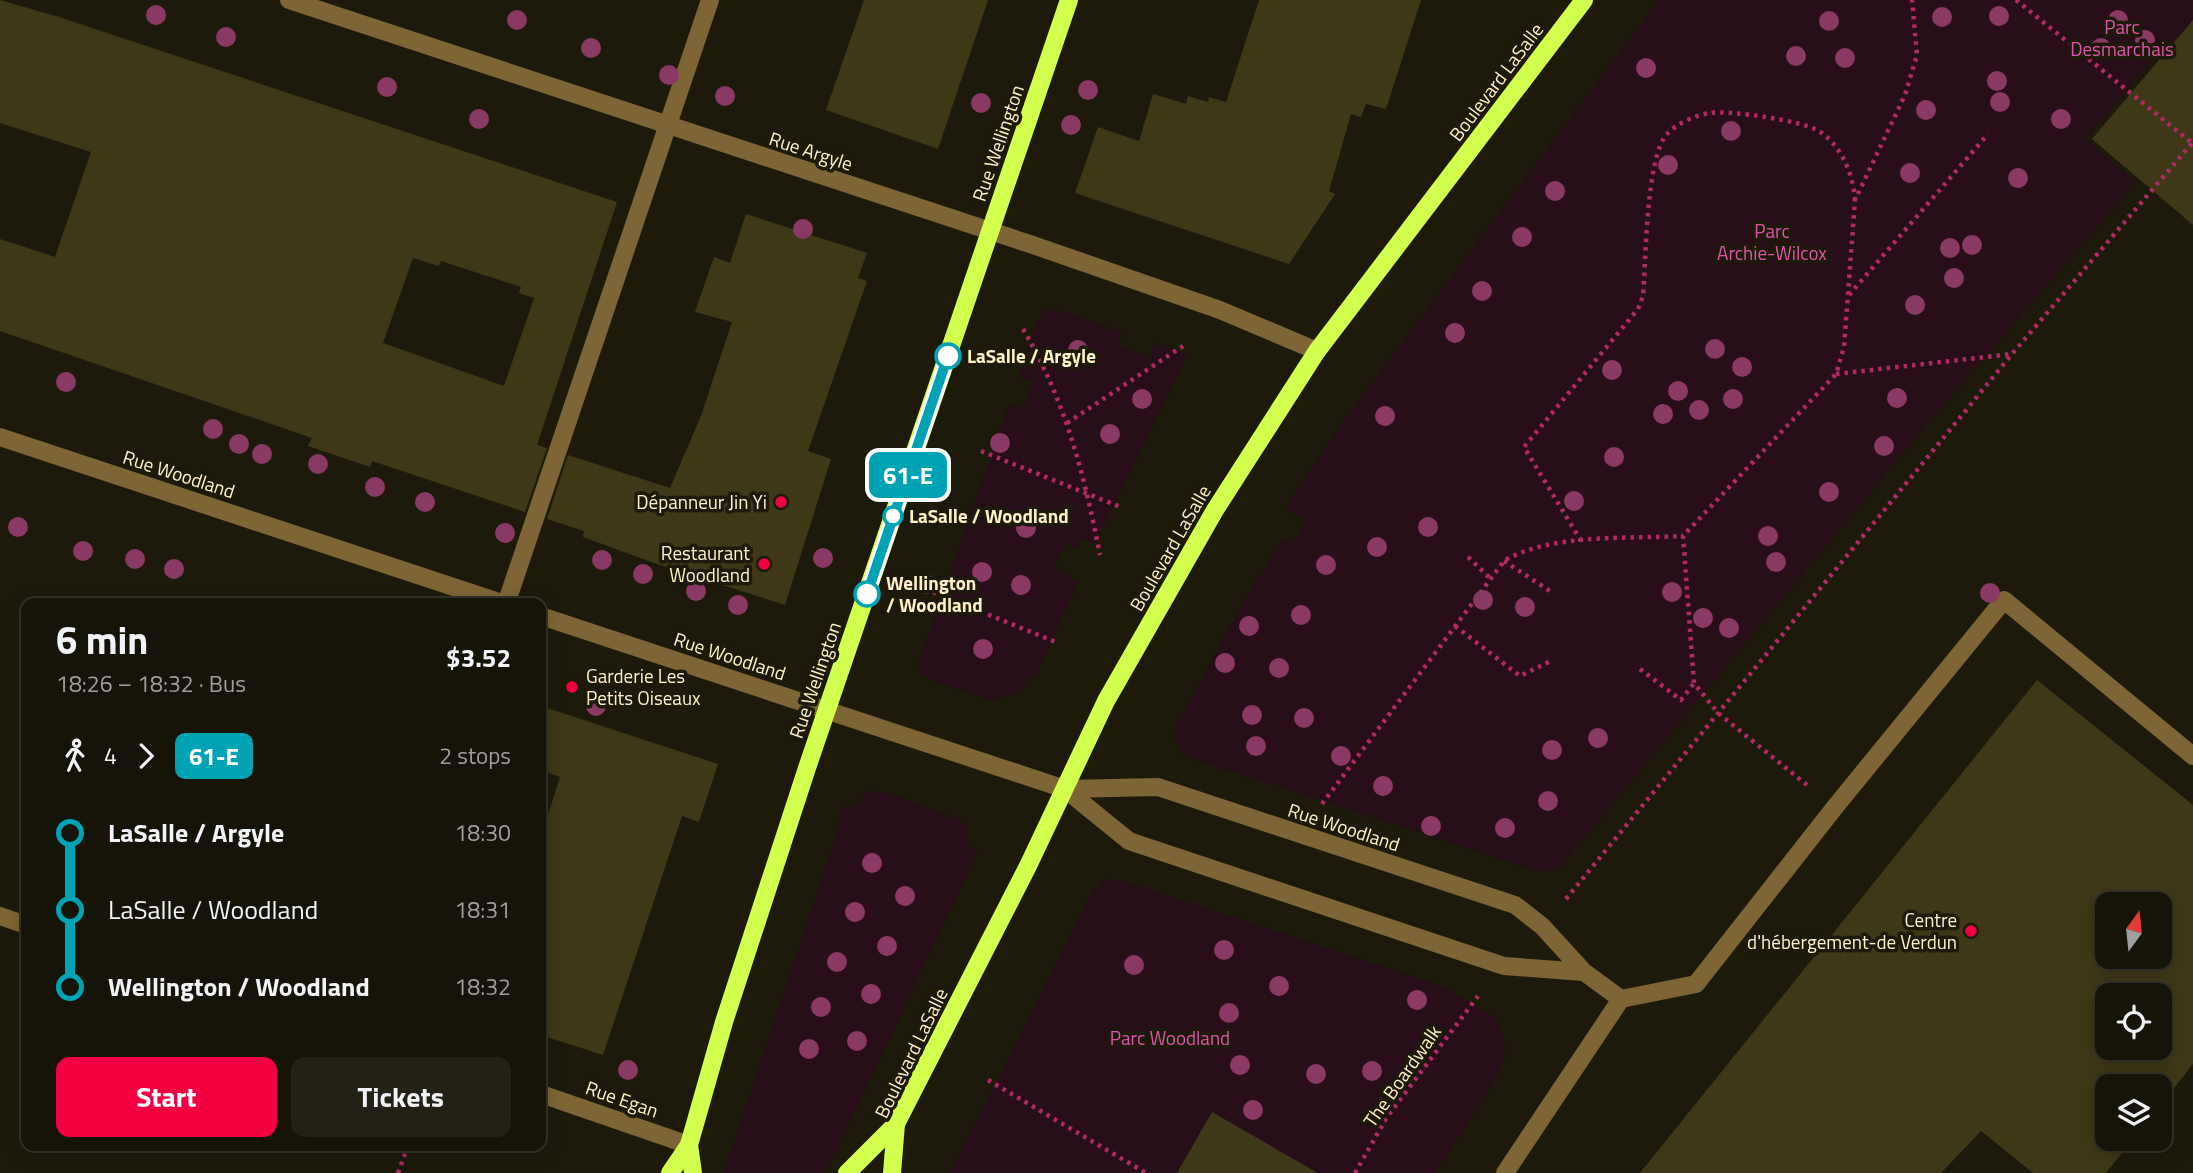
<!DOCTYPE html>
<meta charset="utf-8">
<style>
body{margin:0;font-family:"Titillium Web",sans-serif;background:#232116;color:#f1f3f6;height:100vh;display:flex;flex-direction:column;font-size:26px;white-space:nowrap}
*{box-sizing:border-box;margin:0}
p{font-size:23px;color:#9e9e9c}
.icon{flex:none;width:38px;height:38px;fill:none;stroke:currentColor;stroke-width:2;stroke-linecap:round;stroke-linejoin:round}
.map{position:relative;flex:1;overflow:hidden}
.side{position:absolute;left:21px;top:598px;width:525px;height:553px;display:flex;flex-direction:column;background:#161408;border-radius:14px;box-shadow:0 4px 18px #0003,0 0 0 2px #353329}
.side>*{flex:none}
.badge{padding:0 14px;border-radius:10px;font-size:24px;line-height:46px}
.needle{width:46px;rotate:15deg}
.tools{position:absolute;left:2095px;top:892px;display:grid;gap:14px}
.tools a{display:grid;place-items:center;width:77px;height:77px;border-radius:14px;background:#161408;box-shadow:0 4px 18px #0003,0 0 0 2px #353329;font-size:35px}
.map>.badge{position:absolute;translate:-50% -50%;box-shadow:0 0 0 4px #fff}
.legs{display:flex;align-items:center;gap:10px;height:77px;padding:0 35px;font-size:23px}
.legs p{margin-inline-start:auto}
.summary{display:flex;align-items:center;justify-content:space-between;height:119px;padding:0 35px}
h1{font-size:38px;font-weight:700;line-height:52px}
.cta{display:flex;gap:14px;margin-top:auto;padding:14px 35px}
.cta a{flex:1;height:80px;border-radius:14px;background:#f30043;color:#fff;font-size:28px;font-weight:700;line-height:80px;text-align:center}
.cta a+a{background:#232116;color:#f1f3f6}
ul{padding:0 35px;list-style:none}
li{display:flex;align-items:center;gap:24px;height:77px;font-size:26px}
li i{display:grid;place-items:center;width:10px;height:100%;margin:0 9px;background:currentColor}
li i::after{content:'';width:18px;height:18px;margin:-9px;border:5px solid;border-radius:50%;background:#161408}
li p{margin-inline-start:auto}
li:first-child i{background:linear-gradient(#0000 50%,currentColor 0)}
li:last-child i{background:linear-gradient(currentColor 50%,#0000 0)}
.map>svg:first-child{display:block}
.green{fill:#280e19}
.building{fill:#3f3817;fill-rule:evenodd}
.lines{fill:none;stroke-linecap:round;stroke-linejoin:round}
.path{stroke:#b12a65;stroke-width:4.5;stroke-dasharray:3.5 5;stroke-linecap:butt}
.minor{stroke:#7e6535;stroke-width:18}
.major{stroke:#d3ff4f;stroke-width:18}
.tree{fill:#893963}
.line-1-casing{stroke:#fff;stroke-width:16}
.line-1{stroke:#00a3b4;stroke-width:10}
.stop-1-dot{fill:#fff;stroke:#00a3b4;stroke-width:3.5}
.poi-dot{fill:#f30043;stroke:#1e1a0b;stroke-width:2.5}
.labels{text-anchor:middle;stroke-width:7;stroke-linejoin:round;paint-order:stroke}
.park-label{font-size:19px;fill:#e153ab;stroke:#1e1a0b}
.street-label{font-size:19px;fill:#fff1c8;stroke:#1e1a0b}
.stop-label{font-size:19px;font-weight:bold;fill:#fff1c8;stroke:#1e1a0b;text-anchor:start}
.poi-label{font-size:19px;fill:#fff1c8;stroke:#1e1a0b;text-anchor:end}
</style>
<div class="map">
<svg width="2193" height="1173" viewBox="0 0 2193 1173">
<rect width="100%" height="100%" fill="#1e1a0b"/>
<g class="green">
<path d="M1659,0H2193V70L2165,47L2085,139L2136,182L1937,412L1558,869L1541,872L1191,758C1177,750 1174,743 1176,727L1245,599L1284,538L1292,544L1307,521L1286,507L1345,419Z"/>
<polygon points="1059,310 1122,332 1118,346 1150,357 1155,343 1185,353 1185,359 1095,545 1083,538 1077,549 1066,543 1054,567 1078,583 1037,672 1018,693 992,700 933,681 920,672 919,663 1009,404 1024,408 1033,382 1018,377 1037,323 1046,311"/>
<polygon points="872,791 887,793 959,819 967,827 967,846 978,851 830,1164 822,1173 724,1173 838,831 843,805 854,808 861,797"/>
<polygon points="1105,879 1127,882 1441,986 1495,1017 1505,1043 1504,1060 1499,1074 1435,1173 950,1173 1092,893"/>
</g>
<g class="building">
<path d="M0,0L59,17L617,202L537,445L547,448L525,512L372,461L370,467L308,446L312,438L0,331V239L55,257L91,152L0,123ZM413,258L439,266L441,261L521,287L519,293L534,298L504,386L383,343Z"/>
<polygon points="864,0 988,0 938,149 826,110"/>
<polygon points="1259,0 1421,0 1386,109 1366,104 1361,117 1351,114 1329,191 1335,194 1289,264 1075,193 1098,127 1139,141 1153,94 1186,104 1188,96 1208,102 1209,97 1226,102"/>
<polygon points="2193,20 2193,225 2092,139"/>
<polygon points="746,214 867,253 858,278 867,281 808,451 831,459 785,605 654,563 583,537 584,531 547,519 568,455 670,488 701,416 732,322 695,312 714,257 730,263"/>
<path d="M2037,680L2193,805V1064L2160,1106V1087H2107V1139H2133L2106,1173H2033L1981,1131L1941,1173H1640ZM2107,905H2160V957H2107ZM2107,996H2160V1048H2107Z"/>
<polygon points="541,706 718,764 699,822 682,816 603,1055 541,1035 541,836 560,777 541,770"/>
<polygon points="1212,1112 1318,1173 1177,1173"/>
</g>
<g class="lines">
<g class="path">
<polyline points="2016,0 2192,143"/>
<polyline points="1849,295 1988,134"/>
<path d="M1023,329C1066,402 1084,474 1100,555"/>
<polyline points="1836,374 2012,354"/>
<polyline points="1067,423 1183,346"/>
<polyline points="981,451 1123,508"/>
<path d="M1581,541L1524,447L1638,309L1643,296C1646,261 1646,157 1667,134C1677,123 1696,115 1710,113C1729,110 1804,121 1819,131C1842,146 1853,174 1855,200"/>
<polyline points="1468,557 1491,579"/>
<polyline points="1504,561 1553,593"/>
<polyline points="933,592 1058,643"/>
<polyline points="1455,626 1520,676 1551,661"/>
<polyline points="1640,669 1681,700 1694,683"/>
<polyline points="1807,785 1718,713 1694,683 1683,536 1836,374 1844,347 1855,200 1905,95 1917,55 1912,0"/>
<path d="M1322,804L1504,561C1550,533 1630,539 1683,536"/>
<polyline points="1566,899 2012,354 2193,142"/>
<polyline points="988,1080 1146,1173"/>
<polyline points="398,1173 408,1146"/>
<polyline points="1355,1173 1387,1117 1478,996"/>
</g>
<g class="minor">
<polyline points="289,0 1033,245 1220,310 1317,351"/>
<polyline points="0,437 505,604"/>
<polyline points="506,604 710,0"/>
<polyline points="541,616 1065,789 1129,841 1504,966 1584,972"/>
<polyline points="1065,789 1158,787 1515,905 1542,926 1584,972 1621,999"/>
<polyline points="0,916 26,925"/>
<polyline points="541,1094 689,1145"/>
<polyline points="1505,1173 1621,999 1696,984 1835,807 2004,600 2193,756"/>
</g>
<g class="major">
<polyline points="689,1145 693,1173"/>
<polyline points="670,1173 689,1145 724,1022 807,768 1069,0"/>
<polyline points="847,1173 896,1124"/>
<polyline points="892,1173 896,1124 1028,866 1106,701 1215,510 1317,351 1584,0"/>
</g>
</g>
<g class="tree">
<circle cx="156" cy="15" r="10"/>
<circle cx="1999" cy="16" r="10"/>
<circle cx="1942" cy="17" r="10"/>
<circle cx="517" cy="20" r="10"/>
<circle cx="2118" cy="20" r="10"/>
<circle cx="1829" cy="21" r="10"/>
<circle cx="226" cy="37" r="10"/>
<circle cx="2145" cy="40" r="10"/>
<circle cx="591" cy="48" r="10"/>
<circle cx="2101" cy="48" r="10"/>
<circle cx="1796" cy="56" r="10"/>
<circle cx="1845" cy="58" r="10"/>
<circle cx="1646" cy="68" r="10"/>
<circle cx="669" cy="75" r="10"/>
<circle cx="1997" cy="81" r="10"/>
<circle cx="387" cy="87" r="10"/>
<circle cx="1088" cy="90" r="10"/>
<circle cx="725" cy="96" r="10"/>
<circle cx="2000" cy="102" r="10"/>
<circle cx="981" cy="103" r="10"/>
<circle cx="1926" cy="110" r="10"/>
<circle cx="479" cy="119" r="10"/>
<circle cx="2061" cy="119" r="10"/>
<circle cx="1071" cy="125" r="10"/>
<circle cx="1731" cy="131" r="10"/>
<circle cx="1668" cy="165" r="10"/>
<circle cx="1910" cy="173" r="10"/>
<circle cx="2018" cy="178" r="10"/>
<circle cx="1555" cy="191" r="10"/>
<circle cx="803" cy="229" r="10"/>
<circle cx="1522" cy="237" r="10"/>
<circle cx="1972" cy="245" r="10"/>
<circle cx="1950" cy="248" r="10"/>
<circle cx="1954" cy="278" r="10"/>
<circle cx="1482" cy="291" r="10"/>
<circle cx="1915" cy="305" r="10"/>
<circle cx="1455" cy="333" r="10"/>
<circle cx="1715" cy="349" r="10"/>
<circle cx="1078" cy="350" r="10"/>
<circle cx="1742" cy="367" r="10"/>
<circle cx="1612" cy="370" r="10"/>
<circle cx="66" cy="382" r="10"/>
<circle cx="1678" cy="391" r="10"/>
<circle cx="1897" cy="398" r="10"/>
<circle cx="1142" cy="399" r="10"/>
<circle cx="1733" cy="399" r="10"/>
<circle cx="1699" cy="410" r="10"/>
<circle cx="1663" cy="414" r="10"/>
<circle cx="1385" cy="416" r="10"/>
<circle cx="213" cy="429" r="10"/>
<circle cx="1110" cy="434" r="10"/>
<circle cx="1000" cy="443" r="10"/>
<circle cx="239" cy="444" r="10"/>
<circle cx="1884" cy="446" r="10"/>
<circle cx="262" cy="454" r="10"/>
<circle cx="1614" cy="457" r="10"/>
<circle cx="318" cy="464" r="10"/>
<circle cx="375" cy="487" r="10"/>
<circle cx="1829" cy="492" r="10"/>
<circle cx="1574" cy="501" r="10"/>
<circle cx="425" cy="502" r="10"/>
<circle cx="18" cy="527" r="10"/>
<circle cx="1428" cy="527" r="10"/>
<circle cx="1026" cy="528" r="10"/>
<circle cx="505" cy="533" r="10"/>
<circle cx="1768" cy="536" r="10"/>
<circle cx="1377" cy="547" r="10"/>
<circle cx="83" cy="551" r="10"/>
<circle cx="823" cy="558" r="10"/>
<circle cx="135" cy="559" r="10"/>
<circle cx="602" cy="560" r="10"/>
<circle cx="1776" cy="562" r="10"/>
<circle cx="1326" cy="565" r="10"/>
<circle cx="174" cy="569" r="10"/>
<circle cx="982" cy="572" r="10"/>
<circle cx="643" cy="574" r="10"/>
<circle cx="926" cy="584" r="10"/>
<circle cx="1021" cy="585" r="10"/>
<circle cx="696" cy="591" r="10"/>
<circle cx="1672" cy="592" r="10"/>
<circle cx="1990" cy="593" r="10"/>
<circle cx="1483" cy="600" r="10"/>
<circle cx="738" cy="605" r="10"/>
<circle cx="1525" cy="607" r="10"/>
<circle cx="1301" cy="615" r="10"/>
<circle cx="1703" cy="618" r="10"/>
<circle cx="1249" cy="626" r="10"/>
<circle cx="1729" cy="628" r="10"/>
<circle cx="983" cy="649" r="10"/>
<circle cx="1225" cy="663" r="10"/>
<circle cx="1279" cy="668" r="10"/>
<circle cx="596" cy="706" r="10"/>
<circle cx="1252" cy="715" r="10"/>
<circle cx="1304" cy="718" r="10"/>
<circle cx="1598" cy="738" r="10"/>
<circle cx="1256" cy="746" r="10"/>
<circle cx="1552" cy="750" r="10"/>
<circle cx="1341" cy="756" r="10"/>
<circle cx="1383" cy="786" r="10"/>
<circle cx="1548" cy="801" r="10"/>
<circle cx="1431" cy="826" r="10"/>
<circle cx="1505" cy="828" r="10"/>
<circle cx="872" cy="863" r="10"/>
<circle cx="905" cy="896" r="10"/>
<circle cx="855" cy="912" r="10"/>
<circle cx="887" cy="946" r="10"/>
<circle cx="1224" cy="950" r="10"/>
<circle cx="837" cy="962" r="10"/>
<circle cx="1134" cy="965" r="10"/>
<circle cx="1279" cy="986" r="10"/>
<circle cx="871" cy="994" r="10"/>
<circle cx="1417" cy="1000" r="10"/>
<circle cx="821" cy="1007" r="10"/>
<circle cx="1229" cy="1013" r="10"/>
<circle cx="857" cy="1041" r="10"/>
<circle cx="809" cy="1049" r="10"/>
<circle cx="1240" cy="1065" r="10"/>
<circle cx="628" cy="1070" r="10"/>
<circle cx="1372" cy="1071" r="10"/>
<circle cx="1316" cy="1074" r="10"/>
<circle cx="1253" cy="1110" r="10"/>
</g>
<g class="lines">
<g class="line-1-casing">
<polyline id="line-1" points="867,594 948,356"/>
</g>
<use href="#line-1" class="line-1"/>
</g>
<g class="stop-1-dot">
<circle cx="948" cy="356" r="12"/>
<circle cx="893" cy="516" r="9"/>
<circle cx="867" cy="594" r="12"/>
</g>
<g class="poi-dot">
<circle cx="781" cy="502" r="7"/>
<circle cx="764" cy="564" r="7"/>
<circle cx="572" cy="687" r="7"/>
<circle cx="1971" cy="931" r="7"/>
</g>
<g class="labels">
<g class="park-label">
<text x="2122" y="34">Parc<tspan x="2122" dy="22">Desmarchais</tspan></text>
<text x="1772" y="238">Parc<tspan x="1772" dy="22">Archie-Wilcox</tspan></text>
<text x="1170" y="1045">Parc Woodland</text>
</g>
<g class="street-label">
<text transform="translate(1496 82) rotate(-53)" y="7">Boulevard LaSalle</text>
<text transform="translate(998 143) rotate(-71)" y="7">Rue Wellington</text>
<text transform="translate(811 151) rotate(18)" y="7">Rue Argyle</text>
<text transform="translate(179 474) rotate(18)" y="7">Rue Woodland</text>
<text transform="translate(1170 548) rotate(-60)" y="7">Boulevard LaSalle</text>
<text transform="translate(730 656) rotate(18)" y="7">Rue Woodland</text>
<text transform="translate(815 680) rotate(-71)" y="7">Rue Wellington</text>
<text transform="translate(1344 827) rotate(18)" y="7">Rue Woodland</text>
<text transform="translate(911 1053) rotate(-64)" y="7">Boulevard LaSalle</text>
<text transform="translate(1402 1076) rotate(-55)" y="7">The Boardwalk</text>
<text transform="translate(622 1099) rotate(19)" y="7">Rue Egan</text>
</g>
<g class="stop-label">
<text x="967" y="363">LaSalle / Argyle</text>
<text x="909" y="523">LaSalle / Woodland</text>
<text x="886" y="590">Wellington<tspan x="886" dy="22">/ Woodland</tspan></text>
</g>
<g class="poi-label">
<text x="767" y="509">Dépanneur Jin Yi</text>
<text x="750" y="560">Restaurant<tspan x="750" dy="22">Woodland</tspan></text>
<text x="586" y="683" text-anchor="start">Garderie Les<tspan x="586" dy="22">Petits Oiseaux</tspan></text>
<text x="1957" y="927">Centre<tspan x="1957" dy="22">d'hébergement-de Verdun</tspan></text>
</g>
</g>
</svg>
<div class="tools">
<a><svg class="needle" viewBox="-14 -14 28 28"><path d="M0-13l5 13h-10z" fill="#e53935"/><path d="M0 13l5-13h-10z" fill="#9e9e9c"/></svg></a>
<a><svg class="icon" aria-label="locate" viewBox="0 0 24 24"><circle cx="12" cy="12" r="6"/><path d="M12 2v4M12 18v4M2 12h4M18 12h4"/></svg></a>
<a><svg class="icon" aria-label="layers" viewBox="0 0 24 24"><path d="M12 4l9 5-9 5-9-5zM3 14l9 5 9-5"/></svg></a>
</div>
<b class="badge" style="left:908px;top:475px;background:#00a3b4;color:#fff">61-E</b>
<section class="side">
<div class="summary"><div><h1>6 min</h1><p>18:26 – 18:32 · Bus</p></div><b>$3.52</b></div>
<div class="legs"><svg class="icon" aria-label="walk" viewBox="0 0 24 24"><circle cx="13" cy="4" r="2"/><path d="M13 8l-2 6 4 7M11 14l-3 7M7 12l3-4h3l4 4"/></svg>4<svg class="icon" aria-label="forward" viewBox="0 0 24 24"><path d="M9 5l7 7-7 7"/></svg><b class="badge" style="background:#00a3b4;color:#fff">61-E</b><p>2 stops</p></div>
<ul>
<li><i style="color:#00a3b4"></i><b>LaSalle / Argyle</b><p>18:30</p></li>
<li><i style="color:#00a3b4"></i><span>LaSalle / Woodland</span><p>18:31</p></li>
<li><i style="color:#00a3b4"></i><b>Wellington / Woodland</b><p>18:32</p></li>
</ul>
<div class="cta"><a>Start</a><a>Tickets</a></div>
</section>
</div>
